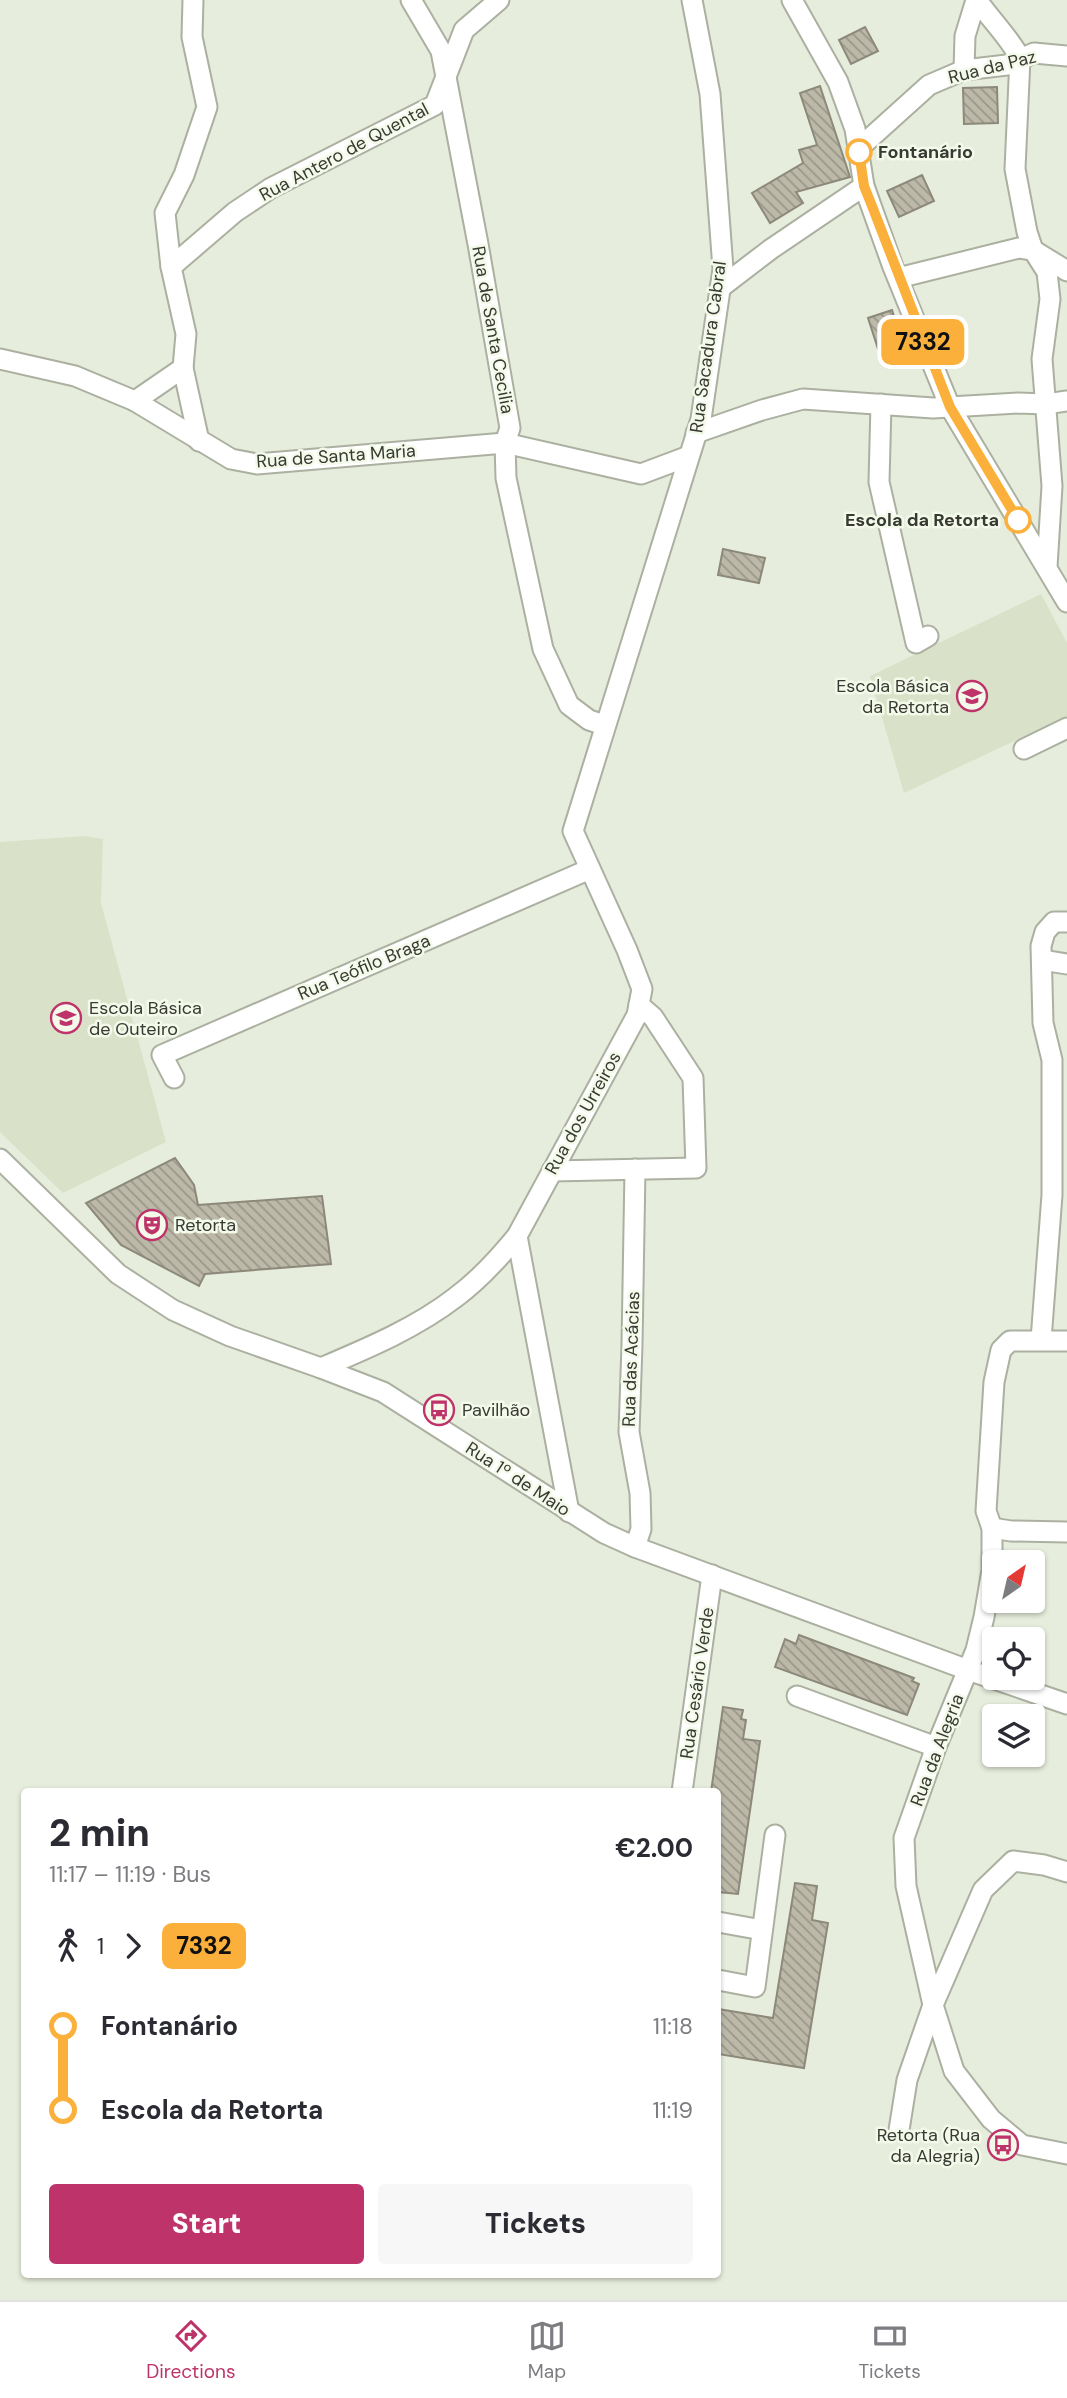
<!DOCTYPE html>
<meta charset="utf-8">
<style>
body{margin:0;font-family:"DM Sans",sans-serif;background:#f7f7f7;color:#2b2b33;height:100vh;display:flex;flex-direction:column;font-size:26px;white-space:nowrap}
*{box-sizing:border-box;margin:0}
p{font-size:23px;color:#7c7c81}
.icon{flex:none;width:38px;height:38px;fill:none;stroke:currentColor;stroke-width:2;stroke-linecap:round;stroke-linejoin:round}
.map{position:relative;flex:1;overflow:hidden}
.side{position:absolute;left:21px;top:1788px;width:700px;height:490px;display:flex;flex-direction:column;background:#fff;border-radius:7px;box-shadow:0 2px 5px #0004}
.side>*{flex:none}
.badge{padding:0 14px;border-radius:10px;font-size:24px;line-height:46px}
.needle{width:46px;rotate:34deg}
.fabs{position:absolute;left:982px;top:1550px;display:grid;gap:14px}
.fabs a{display:grid;place-items:center;width:63px;height:63px;border-radius:7px;background:#fff;box-shadow:0 2px 5px #0004;font-size:35px}
.map>.badge{position:absolute;translate:-50% -50%;box-shadow:0 0 0 4px #fff}
.legs{display:flex;align-items:center;gap:10px;height:77px;padding:0 28px;font-size:23px}
.legs p{margin-inline-start:auto}
.overview{display:flex;align-items:center;justify-content:space-between;height:119px;padding:0 28px}
h1{font-size:38px;font-weight:800;line-height:52px}
.cta{display:flex;gap:14px;margin-top:auto;padding:14px 28px}
.cta a{flex:1;height:80px;border-radius:7px;background:#be336a;color:#fff;font-size:28px;font-weight:800;line-height:80px;text-align:center}
.cta a+a{background:#f7f7f7;color:#2b2b33}
ul{padding:0 28px;list-style:none}
li{display:flex;align-items:center;gap:24px;height:84px;font-size:26px}
li i{display:grid;place-items:center;width:10px;height:100%;margin:0 9px;background:currentColor}
li i::after{content:'';width:18px;height:18px;margin:-9px;border:5px solid;border-radius:50%;background:#fff}
li p{margin-inline-start:auto}
li:first-child i{background:linear-gradient(#0000 50%,currentColor 0)}
li:last-child i{background:linear-gradient(currentColor 50%,#0000 0)}
.tabs{display:flex;justify-content:space-around;align-items:center;height:98px;border-top:2px solid #e1e1e2;background:#fff;font-size:19px;color:#7c7c81}
.tabs a{display:grid;justify-items:center;gap:4px}
.tabs .active{color:#be336a}
.map>svg:first-child{display:block}
.built{fill:#d9e1c9}
.building{fill:url(#building-back-hatch);stroke:#8c897a;stroke-width:2}
.lines{fill:none;stroke-linecap:round;stroke-linejoin:round}
.minor-casing{stroke:#abb0a0;stroke-width:23}
.minor{stroke:#fff;stroke-width:19}
.line-1-casing{stroke:#fff;stroke-width:16}
.line-1{stroke:#fbb03b;stroke-width:10}
.stop-1-dot{fill:#fff;stroke:#fbb03b;stroke-width:3.5}
.labels{text-anchor:middle;stroke-width:5;stroke-linejoin:round;paint-order:stroke}
.street-label{font-size:18px;fill:#383a33;stroke:#f4fae9}
.stop-label{font-size:18px;font-weight:bold;fill:#383a33;stroke:#f4fae9;text-anchor:start}
.poi-label{font-size:18px;fill:#383a33;stroke:#f4fae9;text-anchor:start}
</style>
<div class="map">
<svg width="1067" height="2300" viewBox="0 0 1067 2300">
<defs>
<pattern id="building-back-hatch" width="6" height="6" patternUnits="userSpaceOnUse" patternTransform="scale(1.75)"><rect width="6" height="6" fill="#bcb9a9"/><path d="M-1 5l2 2M0 0l6 6M5-1l2 2" fill="none" stroke="#9a978a"/></pattern>
</defs>
<rect width="100%" height="100%" fill="#e7eddc"/>
<g class="built">
<polygon points="1041,594 1067,643 1067,716 904,793 870,676"/>
<polygon points="84,836 103,839 101,903 166,1142 63,1193 0,1132 0,842"/>
</g>
<g class="building">
<polygon points="865,27 878,51 851,64 839,40"/>
<polygon points="820,86 850,177 796,192 803,203 770,223 752,193 803,163 799,150 817,145 800,93"/>
<polygon points="997,87 998,123 964,124 963,88"/>
<polygon points="922,175 934,201 899,217 887,191"/>
<polygon points="892,310 902,340 878,349 868,318"/>
<polygon points="723,549 765,558 759,583 718,575"/>
<polygon points="175,1158 194,1185 198,1205 322,1196 331,1264 205,1274 199,1286 121,1245 86,1203"/>
<polygon points="799,1635 914,1678 912,1681 919,1684 907,1715 775,1667 785,1639 796,1644"/>
<polygon points="723,1707 743,1710 741,1719 746,1720 743,1739 760,1741 738,1894 718,1892 718,1792 711,1792"/>
<polygon points="795,1883 817,1886 812,1920 828,1923 804,2068 718,2054 718,2009 773,2018"/>
</g>
<g class="lines">
<g class="minor-casing">
<g id="minor">
<polyline points="411,0 441,51 478,244 510,428 505,443 506,478 543,649 569,705 589,720 604,725"/>
<polyline points="792,0 838,82 855,129 864,186 893,267 950,407 1067,602"/>
<path d="M977,0C991,20 1009,37 1020,58L1015,169L1027,232L1033,250L1047,272L1050,299L1042,359L1052,486L1047,567"/>
<polyline points="964,70 965,36 976,0"/>
<polyline points="858,149 929,85 964,70 1007,65 1034,53 1067,56"/>
<polyline points="171,267 235,212 271,188 435,105 464,30 499,0"/>
<polyline points="898,278 1019,248 1033,250 1067,271"/>
<polyline points="720,288 771,249 864,186"/>
<polyline points="0,359 75,376 135,401 231,459 257,464 505,443 641,474 689,456"/>
<polyline points="183,368 199,441"/>
<polyline points="135,401 183,368 186,334 171,267 165,213 184,175 207,107 192,37 193,0"/>
<polyline points="881,404 879,482 916,643 928,636"/>
<polyline points="696,433 762,410 803,399 933,408 1018,403 1046,404 1067,401"/>
<polyline points="1024,749 1067,728"/>
<polyline points="1042,960 1067,964"/>
<polyline points="174,1078 162,1055 590,869"/>
<polyline points="0,1159 118,1274 173,1310 230,1336 321,1368 383,1392 604,1533 635,1547 968,1670 1067,1704"/>
<polyline points="552,1171 696,1168 693,1078 653,1017 639,1005"/>
<polyline points="517,1236 569,1512"/>
<polyline points="1041,1340 1052,1195 1052,1060 1043,1023 1041,946 1045,932 1054,922 1067,922"/>
<polyline points="1067,1341 1010,1341 1001,1350 994,1382 986,1511 992,1528 992,1570 984,1617 976,1650 936,1747 904,1838 906,1886 933,2005 954,2071 991,2119 1022,2145 1067,2154"/>
<path d="M321,1368C368,1348 416,1328 456,1297C479,1280 499,1258 517,1236L637,1015L642,989L627,950L573,831L701,419L723,269L710,94L692,0"/>
<polyline points="992,1528 1011,1531 1067,1532"/>
<polyline points="635,1547 641,1529 640,1493 629,1432 632,1345 635,1169"/>
<polyline points="797,1696 936,1747"/>
<polyline points="682,1792 712,1575"/>
<polyline points="718,1922 762,1930"/>
<polyline points="718,1980 755,1987 775,1835"/>
<polyline points="899,2130 907,2080 933,2005 983,1890 1013,1861 1044,1865 1067,1872"/>
</g>
</g>
<use href="#minor" class="minor"/>
</g>
<g class="lines">
<g class="line-1-casing">
<polyline id="line-1" points="859,152 864,186 872,206 950,407 1018,520"/>
</g>
<use href="#line-1" class="line-1"/>
</g>
<defs>
<g id="school-ring" transform="scale(1.575)"><circle r="9.5" fill="#f4fae9" stroke="#be336a" stroke-width="1.5"/><path d="M0-5L7-2L0 1L-7-2ZM-4 1L0 2.5L4 1V4Q0 6-4 4Z" fill="#be336a"/></g>
<g id="theatre-ring" transform="scale(1.575)"><circle r="9.5" fill="#f4fae9" stroke="#be336a" stroke-width="1.5"/><path d="M-5-5.5Q0-4 5-5.5V0Q5 5 0 6Q-5 5-5 0ZM-3.3-2.5H-1v1.5H-3.3ZM1-2.5H3.3v1.5H1ZM-2.8 1Q0 5.5 2.8 1Z" fill="#be336a"/></g>
<g id="bus-ring" transform="scale(1.575)"><circle r="9.5" fill="#f4fae9" stroke="#be336a" stroke-width="1.5"/><path d="M-5-6H5V4H4V6H2V4H-2V6H-4V4H-5ZM-3.5-4V0h7V-4ZM-3.5 1.2v1.5H-2V1.2ZM2 1.2v1.5H3.5V1.2Z" fill="#be336a"/></g>
</defs>
<g fill-rule="evenodd">
<use href="#school-ring" x="972" y="696"/>
<use href="#school-ring" x="66" y="1018"/>
<use href="#theatre-ring" x="152" y="1225"/>
<use href="#bus-ring" x="439" y="1410"/>
<use href="#bus-ring" x="1003" y="2145"/>
</g>
<g class="stop-1-dot">
<circle cx="859" cy="152" r="12"/>
<circle cx="1018" cy="520" r="12"/>
</g>
<g class="labels">
<g class="street-label">
<text transform="translate(992 67) rotate(-14)" y="6">Rua da Paz</text>
<text transform="translate(344 152) rotate(-28)" y="6">Rua Antero de Quental</text>
<text transform="translate(493 330) rotate(80)" y="6">Rua de Santa Cecilia</text>
<text transform="translate(708 347) rotate(-82)" y="6">Rua Sacadura Cabral</text>
<text transform="translate(336 456) rotate(-4)" y="6">Rua de Santa Maria</text>
<text transform="translate(364 967) rotate(-23)" y="6">Rua Teófilo Braga</text>
<text transform="translate(583 1113) rotate(-61)" y="6">Rua dos Urreiros</text>
<text transform="translate(631 1359) rotate(-88)" y="6">Rua das Acácias</text>
<text transform="translate(518 1479) rotate(33)" y="6">Rua 1º de Maio</text>
<text transform="translate(697 1683) rotate(-82)" y="6">Rua Cesário Verde</text>
<text transform="translate(937 1750) rotate(-69)" y="6">Rua da Alegria</text>
</g>
<g class="stop-label">
<text x="878" y="158">Fontanário</text>
<text x="999" y="526" text-anchor="end">Escola da Retorta</text>
</g>
<g class="poi-label">
<text x="949" y="692" text-anchor="end">Escola Básica<tspan x="949" dy="21">da Retorta</tspan></text>
<text x="89" y="1014">Escola Básica<tspan x="89" dy="21">de Outeiro</tspan></text>
<text x="175" y="1231">Retorta</text>
<text x="462" y="1416">Pavilhão</text>
<text x="980" y="2141" text-anchor="end">Retorta (Rua<tspan x="980" dy="21">da Alegria)</tspan></text>
</g>
</g>
</svg>
<div class="fabs">
<a><svg class="needle" viewBox="-14 -14 28 28"><path d="M0-13l5 13h-10z" fill="#e53935"/><path d="M0 13l5-13h-10z" fill="#7c7c81"/></svg></a>
<a><svg class="icon" aria-label="locate" viewBox="0 0 24 24"><circle cx="12" cy="12" r="6"/><path d="M12 2v4M12 18v4M2 12h4M18 12h4"/></svg></a>
<a><svg class="icon" aria-label="layers" viewBox="0 0 24 24"><path d="M12 4l9 5-9 5-9-5zM3 14l9 5 9-5"/></svg></a>
</div>
<b class="badge" style="left:923px;top:342px;background:#fbb03b;color:#111">7332</b>
<section class="side">
<div class="overview"><div><h1>2 min</h1><p>11:17 – 11:19 · Bus</p></div><b>€2.00</b></div>
<div class="legs"><svg class="icon" aria-label="walk" viewBox="0 0 24 24"><circle cx="13" cy="4" r="2"/><path d="M13 8l-2 6 4 7M11 14l-3 7M7 12l3-4h3l4 4"/></svg>1<svg class="icon" aria-label="forward" viewBox="0 0 24 24"><path d="M9 5l7 7-7 7"/></svg><b class="badge" style="background:#fbb03b;color:#111">7332</b></div>
<ul>
<li><i style="color:#fbb03b"></i><b>Fontanário</b><p>11:18</p></li>
<li><i style="color:#fbb03b"></i><b>Escola da Retorta</b><p>11:19</p></li>
</ul>
<div class="cta"><a>Start</a><a>Tickets</a></div>
</section>
</div>
<nav class="tabs">
<a class="active"><svg class="icon" aria-label="directions" viewBox="0 0 24 24"><path d="M12 3l9 9-9 9-9-9zM9 14v-3h6M13 9l2 2-2 2"/></svg>Directions</a>
<a><svg class="icon" aria-label="map" viewBox="0 0 24 24"><path d="M3 6l6-2 6 2 6-2v14l-6 2-6-2-6 2zM9 4v14M15 6v14"/></svg>Map</a>
<a><svg class="icon" aria-label="tickets" viewBox="0 0 24 24"><path d="M3 7h18v10H3zM15 7v10"/></svg>Tickets</a>
</nav>
